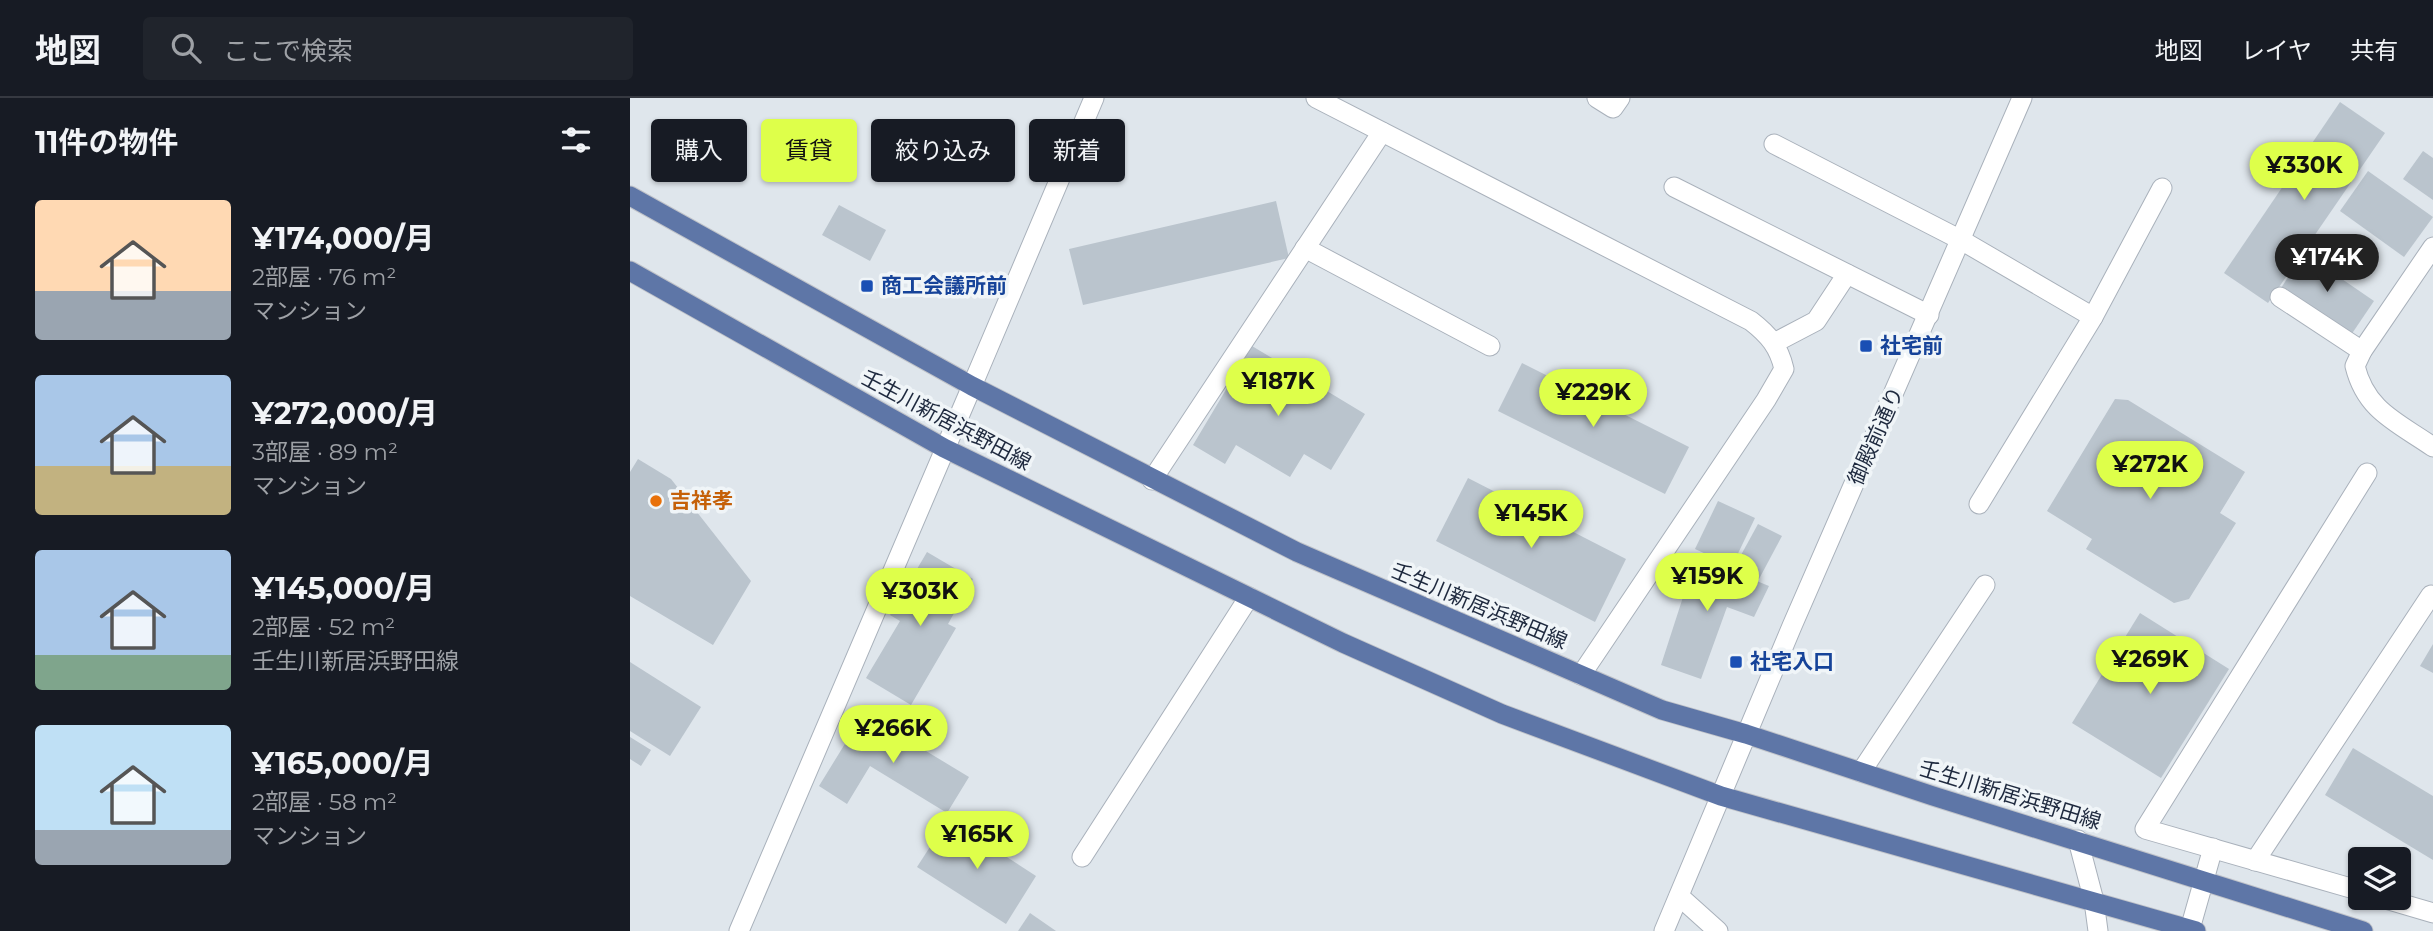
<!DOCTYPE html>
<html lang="ja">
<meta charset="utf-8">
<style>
:root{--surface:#171b24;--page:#20242c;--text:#f1f3f6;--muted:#9ea1a6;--line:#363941;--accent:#deff4a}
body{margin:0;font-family:Montserrat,"Noto Sans JP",sans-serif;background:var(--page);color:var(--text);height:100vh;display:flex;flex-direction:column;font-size:26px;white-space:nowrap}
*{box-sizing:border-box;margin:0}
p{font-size:23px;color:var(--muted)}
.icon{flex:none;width:38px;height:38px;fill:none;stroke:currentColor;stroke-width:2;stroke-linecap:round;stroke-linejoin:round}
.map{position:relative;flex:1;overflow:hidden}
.drawer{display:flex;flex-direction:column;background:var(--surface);width:630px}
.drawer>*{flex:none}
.banner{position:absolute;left:21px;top:21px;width:665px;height:63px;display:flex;gap:14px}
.fabs{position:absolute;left:1718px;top:749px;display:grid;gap:14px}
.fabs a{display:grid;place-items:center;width:63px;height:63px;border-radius:7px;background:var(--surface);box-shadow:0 2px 5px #0004;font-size:35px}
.price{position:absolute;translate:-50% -60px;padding:0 16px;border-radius:24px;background:var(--accent);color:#111;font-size:23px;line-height:46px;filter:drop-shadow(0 2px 4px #0008)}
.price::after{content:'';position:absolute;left:50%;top:42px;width:21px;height:16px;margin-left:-10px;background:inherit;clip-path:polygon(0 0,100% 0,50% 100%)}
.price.current{background:#222;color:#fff}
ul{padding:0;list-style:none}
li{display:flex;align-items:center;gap:21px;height:175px;padding:0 35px}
li span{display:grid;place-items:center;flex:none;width:196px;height:140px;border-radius:7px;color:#555}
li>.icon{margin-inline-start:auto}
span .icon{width:84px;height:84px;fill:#fffc;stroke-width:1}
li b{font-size:30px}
h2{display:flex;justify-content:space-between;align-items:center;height:84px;padding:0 35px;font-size:30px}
.tag{padding:0 24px;border-radius:7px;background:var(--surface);box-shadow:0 2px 5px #0004;font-size:24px;line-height:63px}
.tag.current{background:var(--accent);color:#111}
header{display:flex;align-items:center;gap:42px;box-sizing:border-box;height:98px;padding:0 35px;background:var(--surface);border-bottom:2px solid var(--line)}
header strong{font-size:33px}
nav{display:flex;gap:38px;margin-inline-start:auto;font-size:24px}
.search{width:490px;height:63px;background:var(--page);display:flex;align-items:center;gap:18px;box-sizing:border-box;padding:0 24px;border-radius:7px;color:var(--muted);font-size:26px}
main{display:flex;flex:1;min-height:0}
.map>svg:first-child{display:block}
</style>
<header>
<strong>地図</strong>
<div class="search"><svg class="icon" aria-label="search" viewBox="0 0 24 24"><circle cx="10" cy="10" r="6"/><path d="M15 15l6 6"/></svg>ここで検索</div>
<nav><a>地図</a><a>レイヤ</a><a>共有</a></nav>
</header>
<main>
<section class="drawer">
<h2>11件の物件<svg class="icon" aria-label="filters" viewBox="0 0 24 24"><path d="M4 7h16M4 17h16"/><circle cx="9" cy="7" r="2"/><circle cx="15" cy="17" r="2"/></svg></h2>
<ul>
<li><span style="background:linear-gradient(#ffd9b3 65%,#9aa5b1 0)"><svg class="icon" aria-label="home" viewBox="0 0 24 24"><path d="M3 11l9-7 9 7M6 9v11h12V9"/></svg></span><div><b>¥174,000/月</b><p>2部屋 · 76 m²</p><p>マンション</p></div></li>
<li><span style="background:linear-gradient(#a9c7e8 65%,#c2b280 0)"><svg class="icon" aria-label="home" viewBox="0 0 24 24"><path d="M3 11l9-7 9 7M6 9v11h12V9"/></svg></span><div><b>¥272,000/月</b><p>3部屋 · 89 m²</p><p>マンション</p></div></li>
<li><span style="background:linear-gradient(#a9c7e8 75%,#7fa58c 0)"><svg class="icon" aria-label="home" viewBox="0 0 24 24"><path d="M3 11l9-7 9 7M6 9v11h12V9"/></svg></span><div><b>¥145,000/月</b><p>2部屋 · 52 m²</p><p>壬生川新居浜野田線</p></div></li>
<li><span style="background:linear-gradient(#bfe0f5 75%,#9aa5b1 0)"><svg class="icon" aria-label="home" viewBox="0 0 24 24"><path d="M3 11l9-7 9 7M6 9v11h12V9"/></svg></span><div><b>¥165,000/月</b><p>2部屋 · 58 m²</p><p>マンション</p></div></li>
</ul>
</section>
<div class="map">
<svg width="1803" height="833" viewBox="0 0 1803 833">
<rect width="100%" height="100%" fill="#dfe6ec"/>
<g fill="#bac4cd">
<path d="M1710,4l45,31 -117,170 -44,-30z"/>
<path d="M1793,53l10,7v42l-30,-21z"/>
<path d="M1738,73l65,46 -29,40 -64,-46z"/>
<path d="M646,103l13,57 -206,47 -14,-56z"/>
<path d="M209,107l47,25 -16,31 -48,-26z"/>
<path d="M1674,155l70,48 -23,34 -70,-47z"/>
<path d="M622,248l113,68 -34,56 -27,-16 -14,23 -54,-32 -11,19 -32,-19z"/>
<path d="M892,265l167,84 -24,47 -167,-83z"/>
<path d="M1485,301l13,1 117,72 -25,41 16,10 -47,76 -15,4 -88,-54 6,-10 -45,-28z"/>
<path d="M8,361l33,20 80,102 -38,64 -83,-49v-124z"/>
<path d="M838,380l158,81 -31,63 -159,-81z"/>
<path d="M1088,403l37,17 -23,48 -37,-17z"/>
<path d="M1128,426l24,12 -23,43 -24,-13z"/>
<path d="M297,454l46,27 -25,45 8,4 -45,77 -45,-27 34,-57 -10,-6z"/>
<path d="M1065,458l74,30 -15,31 -27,-10 -26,72 -40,-14 23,-71 -5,-2z"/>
<path d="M1510,515l89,56 -68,109 -89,-55z"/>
<path d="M1803,546v29l-13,-7z"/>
<path d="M0,564l71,45 -31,49 -40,-25z"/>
<path d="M253,617l47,29 -4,7 43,26 -22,36 -77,-47 -23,38 -28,-18 40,-65 16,9z"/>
<path d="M0,639l21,13 -10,16 -11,-7z"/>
<path d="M1723,650l80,48v64l-108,-65z"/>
<path d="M318,721l88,57 -30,48 -89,-57z"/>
<path d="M400,815l26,18h-38z"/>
</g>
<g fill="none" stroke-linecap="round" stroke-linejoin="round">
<g stroke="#a9b1bb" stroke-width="21">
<g id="minor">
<path d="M686,0l435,223c18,14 28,26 33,48l-18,31 -185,275"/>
<path d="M967,0l16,10 7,-10"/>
<path d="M1144,46l187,96 132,77"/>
<path d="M1044,89l255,128"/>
<path d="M1803,149l-71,104 -7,15c11,45 42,56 78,81"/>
<path d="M675,150l185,98"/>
<path d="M1650,199l82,54"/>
<path d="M1144,245l42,-22 31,-47"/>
<path d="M342,288l122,-288"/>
<path d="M522,382l230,-348"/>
<path d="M1349,406l114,-187 69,-129"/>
<path d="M1231,674l124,-187"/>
<path d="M1448,742l16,61 4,30"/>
<path d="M452,759l167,-260"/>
<path d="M1625,763l176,-266"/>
<path d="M1731,793l-216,-62 222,-356"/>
<path d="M1049,798l39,35"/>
<path d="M1752,800l51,15"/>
<path d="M1560,831l23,-81"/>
</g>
</g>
<g stroke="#a9b1bb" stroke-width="21">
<g id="tertiary">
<path d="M109,833l233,-545"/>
<path d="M1034,833l128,-305 230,-528"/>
</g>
</g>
<g stroke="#c0c3c9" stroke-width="21">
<g id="primary">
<path d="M0,98l342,190 325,166 365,158 84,24 187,62 430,135"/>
<path d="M0,173l314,177 399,195 159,71 219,82 475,135"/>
</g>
</g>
<use href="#minor" stroke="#fff" stroke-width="19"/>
<use href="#tertiary" stroke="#fff" stroke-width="19"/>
<use href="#primary" stroke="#5e76a7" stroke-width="19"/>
</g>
<g fill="#1a4fb4" stroke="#f0f5f8" stroke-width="2.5">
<rect x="230" y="181" width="14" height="14" rx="3.5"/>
<rect x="1229" y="241" width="14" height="14" rx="3.5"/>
<rect x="1099" y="557" width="14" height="14" rx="3.5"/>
</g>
<circle fill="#e8710a" stroke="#f0f5f8" stroke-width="2.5" cx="26" cy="403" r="7"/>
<g text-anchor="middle" stroke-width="7" stroke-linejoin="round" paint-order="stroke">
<g font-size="21" font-weight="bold" fill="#164399" stroke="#f0f5f8" text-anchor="start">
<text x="251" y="195">商工会議所前</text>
<text x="1250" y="255">社宅前</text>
<text x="1120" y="571">社宅入口</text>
</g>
<g font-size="21" fill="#1e293e" stroke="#f0f5f8">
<text transform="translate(316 322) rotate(28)" y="7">壬生川新居浜野田線</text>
<text transform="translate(1246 338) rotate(-66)" y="7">御殿前通り</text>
<text transform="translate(849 508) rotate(23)" y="7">壬生川新居浜野田線</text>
<text transform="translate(1380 697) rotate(17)" y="7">壬生川新居浜野田線</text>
</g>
<g font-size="21" font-weight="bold" fill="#c56008" stroke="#f0f5f8" text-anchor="start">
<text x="40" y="410">吉祥孝</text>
</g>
</g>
</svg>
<div class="fabs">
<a><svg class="icon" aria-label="layers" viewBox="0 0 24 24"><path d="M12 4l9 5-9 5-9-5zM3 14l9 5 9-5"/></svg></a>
</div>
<b class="price" style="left:1674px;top:104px">¥330K</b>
<b class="price current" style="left:1697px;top:196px">¥174K</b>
<b class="price" style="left:648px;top:320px">¥187K</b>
<b class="price" style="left:963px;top:331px">¥229K</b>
<b class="price" style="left:1520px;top:403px">¥272K</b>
<b class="price" style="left:901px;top:452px">¥145K</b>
<b class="price" style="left:1077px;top:515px">¥159K</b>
<b class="price" style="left:290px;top:530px">¥303K</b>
<b class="price" style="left:1520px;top:598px">¥269K</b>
<b class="price" style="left:263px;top:667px">¥266K</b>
<b class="price" style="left:347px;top:773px">¥165K</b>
<div class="banner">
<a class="tag">購入</a>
<a class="tag current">賃貸</a>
<a class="tag">絞り込み</a>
<a class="tag">新着</a>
</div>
</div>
</main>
